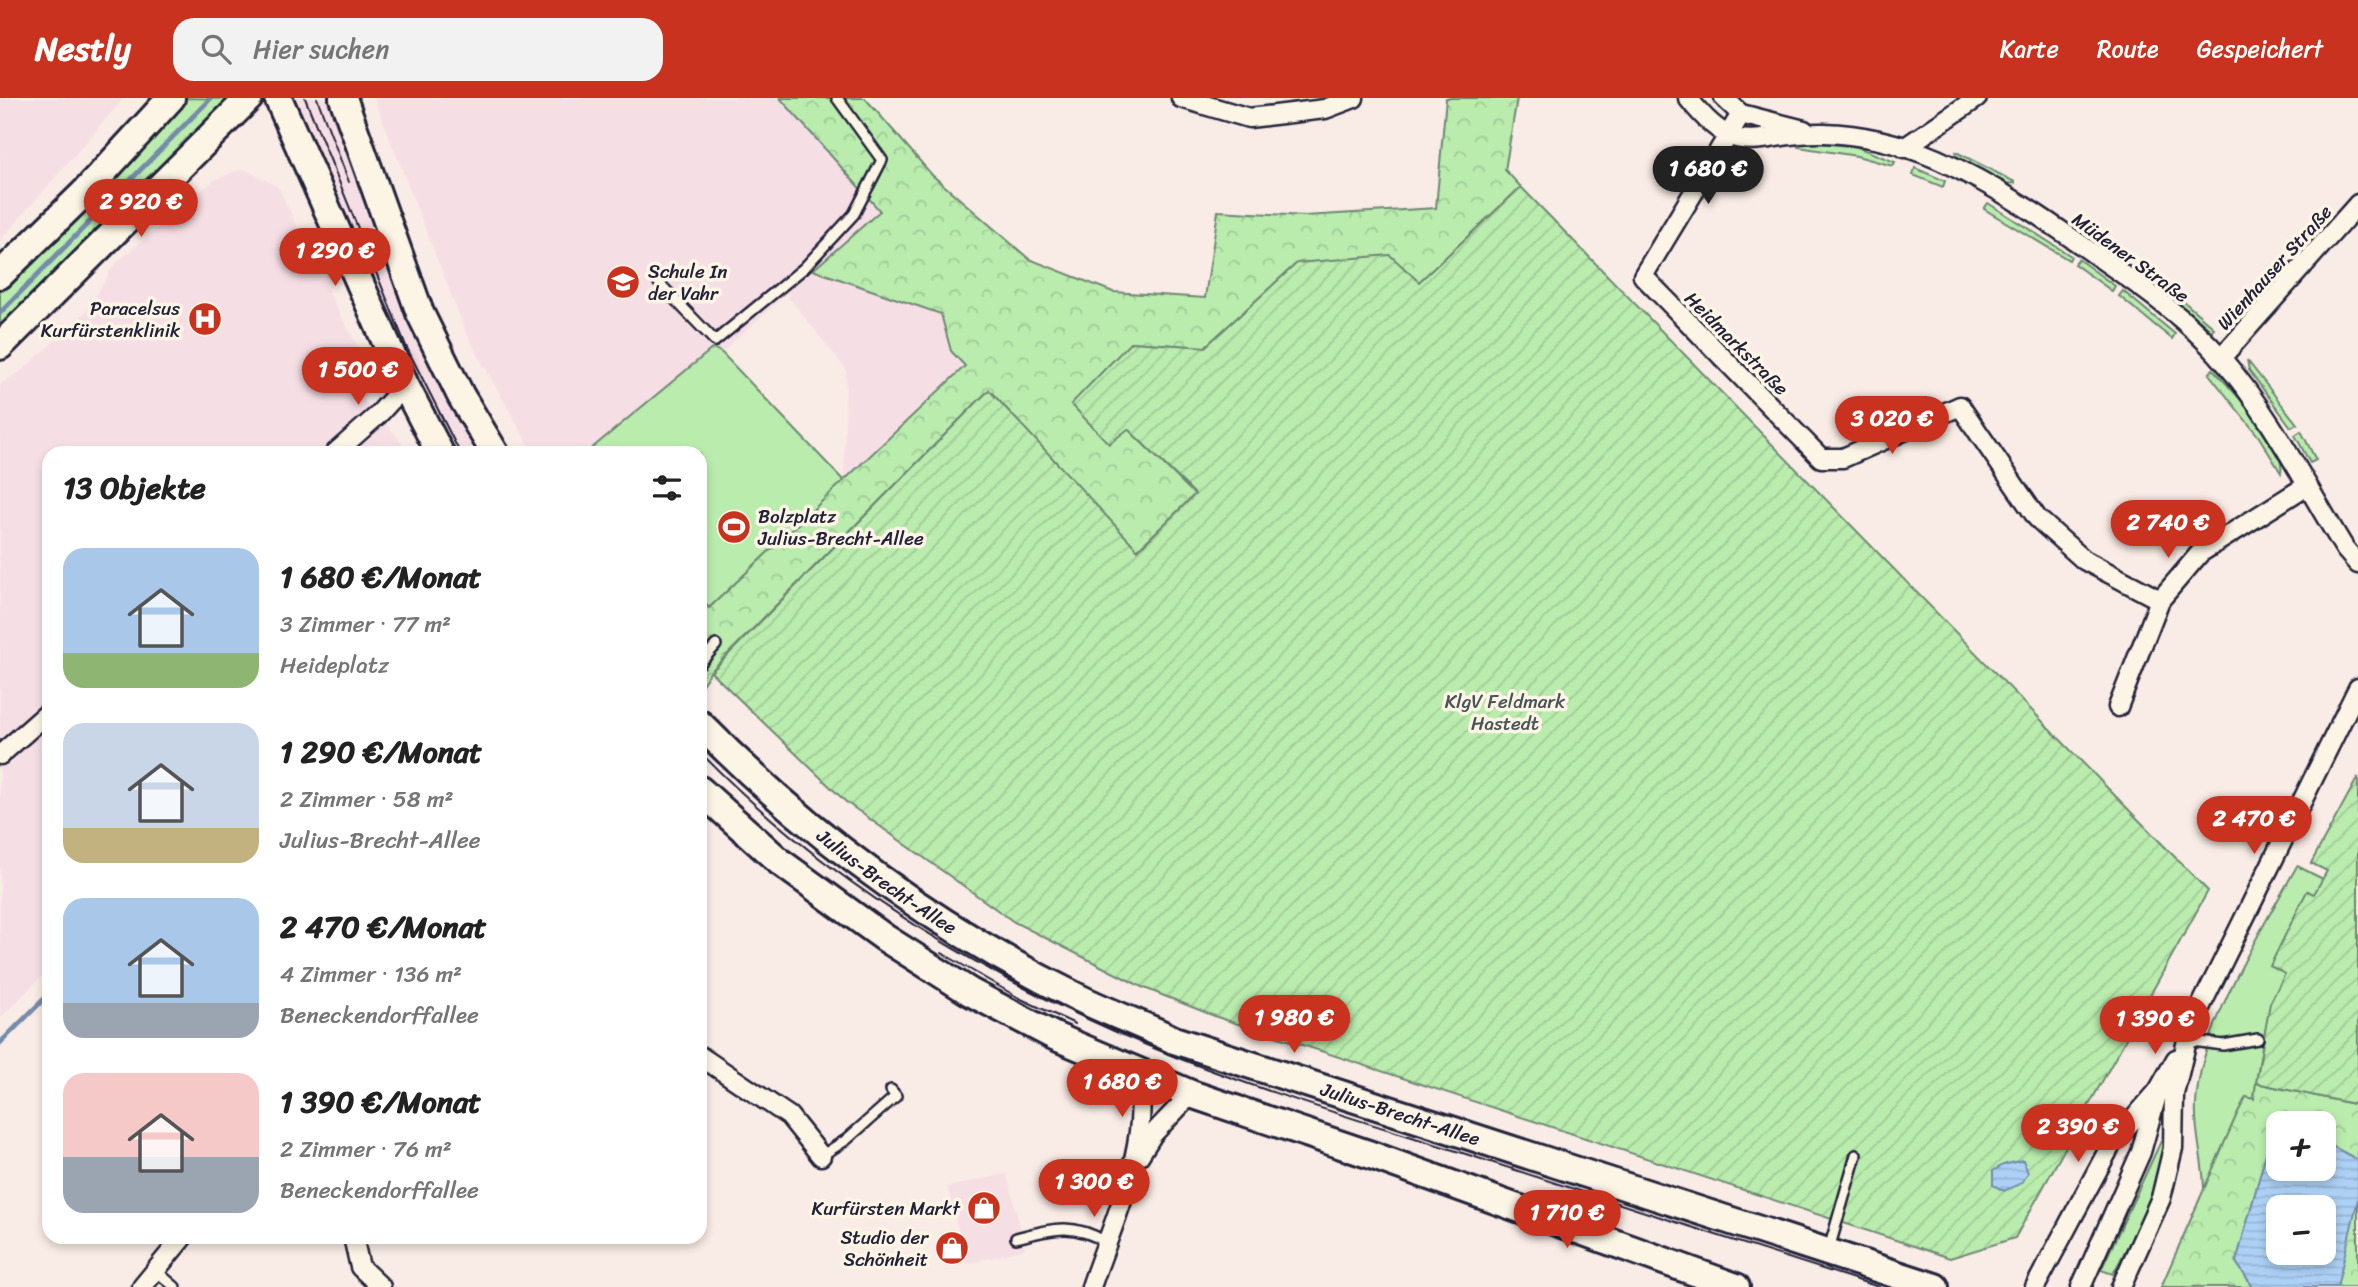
<!DOCTYPE html>
<html lang="de">
<meta charset="utf-8">
<style>
:root{--surface:#fff;--page:#f2f2f2;--text:#222;--muted:#767676;--accent:#c8321e}
body{margin:0;font-family:Sriracha,sans-serif;background:var(--page);color:var(--text);height:100vh;display:flex;flex-direction:column;font-size:26px;white-space:nowrap}
*{box-sizing:border-box;margin:0}
p{font-size:23px;color:var(--muted)}
.icon{flex:none;width:38px;height:38px;fill:none;stroke:currentColor;stroke-width:2;stroke-linecap:round;stroke-linejoin:round}
.map{position:relative;flex:1;overflow:hidden}
.details{position:absolute;left:42px;top:348px;width:665px;height:798px;display:flex;flex-direction:column;background:var(--surface);border-radius:21px;box-shadow:0 4px 10px #0003}
.details>*{flex:none}
.buttons{position:absolute;left:2266px;top:1013px;display:grid;gap:14px}
.buttons a{display:grid;place-items:center;width:70px;height:70px;border-radius:14px;background:var(--surface);box-shadow:0 4px 10px #0003;font-size:35px}
.price{position:absolute;translate:-50% -60px;padding:0 16px;border-radius:24px;background:var(--accent);color:#fff;font-size:23px;line-height:46px;filter:drop-shadow(0 2px 4px #0008)}
.price::after{content:'';position:absolute;left:50%;top:42px;width:21px;height:16px;margin-left:-10px;background:inherit;clip-path:polygon(0 0,100% 0,50% 100%)}
.price.selected{background:#222;color:#fff}
ul{padding:0;list-style:none}
li{display:flex;align-items:center;gap:21px;height:175px;padding:0 21px}
li span{display:grid;place-items:center;flex:none;width:196px;height:140px;border-radius:21px;color:#555}
li>.icon{margin-inline-start:auto}
span .icon{width:84px;height:84px;fill:#fffc;stroke-width:1}
li b{font-size:30px}
h2{display:flex;justify-content:space-between;align-items:center;height:84px;padding:0 21px;font-size:30px}
header{display:flex;align-items:center;gap:42px;box-sizing:border-box;height:98px;padding:0 35px;background:var(--accent);color:#fff}
header strong{font-size:33px}
nav{display:flex;gap:38px;margin-inline-start:auto;font-size:24px}
.search{width:490px;height:63px;background:var(--page);display:flex;align-items:center;gap:18px;box-sizing:border-box;padding:0 24px;border-radius:21px;color:var(--muted);font-size:26px}
.map>svg:first-child{display:block}
</style>
<header>
<strong>Nestly</strong>
<div class="search"><svg class="icon" aria-label="search" viewBox="0 0 24 24"><circle cx="10" cy="10" r="6"/><path d="M15 15l6 6"/></svg>Hier suchen</div>
<nav><a>Karte</a><a>Route</a><a>Gespeichert</a></nav>
</header>
<div class="map">
<svg width="2358" height="1189" viewBox="0 0 2358 1189">
<defs>
<pattern id="forest-crowns" width="20" height="18" patternUnits="userSpaceOnUse" patternTransform="scale(1.75)"><rect width="20" height="18" fill="#b9ecad"/><path d="M2 6a3 3 0 1 1 6 0M12 15a3 3 0 1 1 6 0" fill="none" stroke="#9fca96"/></pattern>
<pattern id="garden-furrows" width="10" height="10" patternUnits="userSpaceOnUse" patternTransform="scale(1.75)"><rect width="10" height="10" fill="#b9ecad"/><path d="M-1 1l2-2M0 10L10 0M9 11l2-2" fill="none" stroke="#9fca96"/></pattern>
<pattern id="water-rules" width="6" height="5" patternUnits="userSpaceOnUse" patternTransform="scale(1.75)"><rect width="6" height="5" fill="#add1f5"/><path d="M0 2.5h6" fill="none" stroke="#95b3d3"/></pattern>
</defs>
<rect width="100%" height="100%" fill="#f9ebe5"/>
<filter id="ink" filterUnits="userSpaceOnUse"><feTurbulence type="fractalNoise" baseFrequency=".0143" numOctaves="2"/><feDisplacementMap in="SourceGraphic" scale="14" xChannelSelector="R" yChannelSelector="G"/><feConvolveMatrix kernelMatrix="1 2 1 2 8 2 1 2 1" color-interpolation-filters="sRGB"/></filter>
<g filter="url(#ink)">
<g fill="#f6dee5">
<path d="M0,0h124l-124,143z"/>
<path d="M296,0h34l41,120 38,94 75,141h-33l-44,-84 -109,-253z"/>
<path d="M374,0h406l100,113 -66,59 128,44 9,37 14,15 -121,115 2,-112 -60,-75 -64,58 -10,-4 -126,105h-53l-66,-118z"/>
<path d="M244,71l34,18 58,120 28,51 -20,19 54,61 10,15h-359v516l-49,49v-634l23,-14 65,-60 26,-45 100,-85z"/>
<path d="M1007,1076l18,75 -59,15 -18,-77z"/>
</g>
<g fill="#b9ecad" stroke="#6e8774" stroke-width="2">
<path d="M184,0l46,1 -76,73 -38,48 -116,114v-46l92,-90z"/>
<path d="M1804,43l53,6 38,15 -2,4 -36,-10 -59,-9 1,-5z"/>
<path d="M1956,54l59,30v1l-10,1 -50,-29z"/>
<path d="M1915,70l30,13 -2,6 -30,-12z"/>
<path d="M1988,105l83,53 -2,4 -85,-51z"/>
<path d="M2078,161l37,27 -3,5 -38,-27z"/>
<path d="M2123,193l52,43 -3,5 -53,-43z"/>
<path d="M2174,195l40,35 -2,3 -36,-29z"/>
<path d="M713,250l9,5 122,128 -135,127 -9,-10v-145h-114z"/>
<path d="M2247,262l50,64 -6,3 -42,-57z"/>
<path d="M2213,271c18,20 74,78 68,104l-22,-36 -50,-63z"/>
<path d="M2301,333l15,29 -6,3 -15,-28z"/>
<path d="M2297,768l26,13 -9,16 -6,-4 -37,75 14,8c-20,40 -25,81 -31,125l-8,-2 -42,93c0,-29 -10,-57 -8,-86 4,-76 64,-172 101,-238z"/>
<path d="M2162,1041c6,33 -33,105 -49,135l-12,-4z"/>
</g>
<g fill="url(#forest-crowns)" stroke="#6e8774" stroke-width="2">
<path d="M780,0h85l67,77 97,84 84,33 92,6 13,-87 87,5 131,-8 10,-110h71l-12,72 16,17 -102,95 -122,-19 -92,84 -74,-5 -4,86 68,67 -58,55 -148,-160 -278,281 -10,15 -1,-88 9,10 256,-242 -14,-15 -10,-37 -128,-44 67,-59z"/>
<path d="M2256,985l102,22v55l-34,-18v-18h-46v8l-7,4 -35,126 17,25h-92l76,-173 9,-17 8,2z"/>
<path d="M2358,1101v88h-21l18,-83z"/>
</g>
<g fill="url(#garden-furrows)" stroke="#6e8774" stroke-width="2">
<path d="M1521,89l687,704 -193,347 -65,20 -733,-241 -75,-30 -128,-65 -168,-120 -135,-130 278,-282 149,160 57,-56 -67,-65 -19,15 -38,-40 60,-62 74,5 92,-84 93,-8 29,27z"/>
<path d="M2358,679v328l-102,-22 14,-80 15,-29 -15,-8 37,-75 7,3 13,-23 -16,-8z"/>
</g>
<g fill="url(#water-rules)" stroke="#758bab" stroke-width="2" fill-rule="evenodd">
<path d="M2278,1034v37h46v-27l34,18v39l-21,88h-84l-17,-25 35,-126zM2278,1110h46v45h-46z"/>
<path d="M2023,1062l5,13 -6,10 -18,8 -11,-6v-14l10,-6z"/>
</g>
<g fill="none" stroke-linecap="round" stroke-linejoin="round">
<g stroke="#758bab" stroke-width="5">
<path d="M0,215l211,-215"/>
<path d="M0,945l49,-49"/>
</g>
<g stroke="#22223b" stroke-width="14">
<g id="service">
<path d="M659,185l56,58 89,-73 50,-54 28,-54 -45,-62"/>
<path d="M700,565l16,-18"/>
<path d="M2186,942l37,5 35,-6"/>
<path d="M821,1058l25,-16 50,-44 -5,-6"/>
<path d="M1016,1140c37,-9 55,-16 90,4"/>
<path d="M1829,1151l27,-94"/>
<path d="M155,1172l20,17"/>
</g>
</g>
<g stroke="#22223b" stroke-width="23">
<g id="minor">
<path d="M1181,0l68,20 76,-9 29,-11"/>
<path d="M1688,0c52,67 68,33 136,35 37,1 78,11 113,26 59,26 114,64 167,102 42,29 84,59 118,98 49,56 84,127 123,190l13,15"/>
<path d="M1724,0l17,16 63,16"/>
<path d="M1741,16l-98,162 178,182h22l117,-52 77,112 47,42 76,40"/>
<path d="M1904,50l73,-50"/>
<path d="M2221,260l137,-154"/>
<path d="M335,355l43,-38 27,-30"/>
<path d="M2118,609l42,-107 40,-47 106,-67"/>
<path d="M0,657l49,-43"/>
<path d="M700,958l89,60 32,40"/>
<path d="M1139,1058l14,-22 38,-40"/>
<path d="M353,1139l7,30 21,20"/>
<path d="M142,1189l41,-50"/>
<path d="M1091,1189c23,-69 60,-139 47,-213"/>
<path d="M2035,1189l76,-142 47,-54"/>
<path d="M2081,1189l60,-135 17,-61 18,-32"/>
<path d="M2121,1189l40,-89 12,-50 1,-54 16,-66 168,-340"/>
</g>
</g>
<g stroke="#22223b" stroke-width="32">
<g id="secondary">
<path d="M278,0l127,287 35,68"/>
<path d="M343,0l77,215 41,83 34,57"/>
<path d="M0,177l84,-82 87,-95"/>
<path d="M0,248l249,-248"/>
<path id="s1" d="M700,626c109,111 237,204 377,273 32,16 65,27 97,43l761,247"/>
<path d="M700,692l80,72 105,76 85,54 84,44 137,58 180,61 365,132"/>
</g>
</g>
<use href="#service" stroke="#fcf5e5" stroke-width="9"/>
<use href="#minor" stroke="#fcf5e5" stroke-width="18"/>
<use href="#secondary" stroke="#fcf5e5" stroke-width="26"/>
<g stroke="#22223b" stroke-width="2">
<path d="M305,0l101,248 54,107"/>
<path d="M317,0l32,84"/>
<path d="M700,654c130,134 300,235 473,304 97,38 199,68 299,100 136,44 271,88 407,131"/>
<path d="M942,855l77,45 56,26"/>
</g>
</g>
</g>
<defs>
<g id="school-disc" transform="scale(1.75)"><circle r="9.5" fill="#c8321e" stroke="#fcf5e5"/><path d="M0-5L7-2L0 1L-7-2ZM-4 1L0 2.5L4 1V4Q0 6-4 4Z" fill="#fff"/></g>
<g id="hospital-disc" transform="scale(1.75)"><circle r="9.5" fill="#c8321e" stroke="#fcf5e5"/><path d="M-5-5h3v3.5h4V-5h3V5h-3V1.5h-4V5h-3Z" fill="#fff"/></g>
<g id="stadium-disc" transform="scale(1.75)"><circle r="9.5" fill="#c8321e" stroke="#fcf5e5"/><path d="M0-5a6.5 5 0 1 0 0 10a6.5 5 0 1 0 0-10ZM-3.5-1.8h7v3.6h-7Z" fill="#fff"/></g>
<g id="shop-disc" transform="scale(1.75)"><circle r="9.5" fill="#c8321e" stroke="#fcf5e5"/><path d="M-5-2.5h2.3a2.7 3.5 0 0 1 5.4 0H5L5.5 6h-11ZM-1.5-2.5h3a1.5 2.3 0 0 0-3 0Z" fill="#fff"/></g>
</defs>
<g fill-rule="evenodd">
<use href="#school-disc" x="623" y="184"/>
<use href="#hospital-disc" x="205" y="221"/>
<use href="#stadium-disc" x="734" y="429"/>
<use href="#shop-disc" x="984" y="1110"/>
<use href="#shop-disc" x="952" y="1150"/>
</g>
<g text-anchor="middle" stroke-width="7" stroke-linejoin="round" paint-order="stroke">
<g font-size="19" fill="#22223b" stroke="#fcf5e5">
<text transform="translate(2131 159) rotate(36)" y="7">Müdener Straße</text>
<text transform="translate(2274 169) rotate(-48)" y="7">Wienhauser Straße</text>
<text transform="translate(1737 245) rotate(45)" y="7">Heidmarkstraße</text>
<text dy="7" stroke="none"><textPath href="#s1" startOffset="245">Julius-Brecht-Allee</textPath></text>
<text dy="7" stroke="none"><textPath href="#s1" startOffset="812">Julius-Brecht-Allee</textPath></text>
</g>
<g font-size="19" fill="#22223b" stroke="#fcf5e5" text-anchor="end">
<text x="648" y="180" text-anchor="start">Schule In<tspan x="648" dy="22">der Vahr</tspan></text>
<text x="180" y="217">Paracelsus<tspan x="180" dy="22">Kurfürstenklinik</tspan></text>
<text x="758" y="425" text-anchor="start">Bolzplatz<tspan x="758" dy="22">Julius-Brecht-Allee</tspan></text>
<text x="960" y="1117">Kurfürsten Markt</text>
<text x="928" y="1146">Studio der<tspan x="928" dy="22">Schönheit</tspan></text>
</g>
<g font-size="19" fill="#485458" stroke="#fcf5e5">
<text x="1505" y="610">KlgV Feldmark<tspan x="1505" dy="22">Hastedt</tspan></text>
</g>
</g>
</svg>
<div class="buttons">
<a>+</a>
<a>−</a>
</div>
<b class="price selected" style="left:1708px;top:108px">1 680 €</b>
<b class="price" style="left:141px;top:141px">2 920 €</b>
<b class="price" style="left:335px;top:190px">1 290 €</b>
<b class="price" style="left:358px;top:309px">1 500 €</b>
<b class="price" style="left:1892px;top:358px">3 020 €</b>
<b class="price" style="left:2168px;top:462px">2 740 €</b>
<b class="price" style="left:2254px;top:758px">2 470 €</b>
<b class="price" style="left:1294px;top:957px">1 980 €</b>
<b class="price" style="left:2155px;top:958px">1 390 €</b>
<b class="price" style="left:1122px;top:1021px">1 680 €</b>
<b class="price" style="left:2078px;top:1066px">2 390 €</b>
<b class="price" style="left:1094px;top:1121px">1 300 €</b>
<b class="price" style="left:1567px;top:1152px">1 710 €</b>
<section class="details">
<h2>13 Objekte<svg class="icon" aria-label="filters" viewBox="0 0 24 24"><path d="M4 7h16M4 17h16"/><circle cx="9" cy="7" r="2"/><circle cx="15" cy="17" r="2"/></svg></h2>
<ul>
<li><span style="background:linear-gradient(#a9c7e8 75%,#8fb573 0)"><svg class="icon" aria-label="home" viewBox="0 0 24 24"><path d="M3 11l9-7 9 7M6 9v11h12V9"/></svg></span><div><b>1 680 €/Monat</b><p>3 Zimmer · 77 m²</p><p>Heideplatz</p></div></li>
<li><span style="background:linear-gradient(#c9d6e8 75%,#c2b280 0)"><svg class="icon" aria-label="home" viewBox="0 0 24 24"><path d="M3 11l9-7 9 7M6 9v11h12V9"/></svg></span><div><b>1 290 €/Monat</b><p>2 Zimmer · 58 m²</p><p>Julius-Brecht-Allee</p></div></li>
<li><span style="background:linear-gradient(#a9c7e8 75%,#9aa5b1 0)"><svg class="icon" aria-label="home" viewBox="0 0 24 24"><path d="M3 11l9-7 9 7M6 9v11h12V9"/></svg></span><div><b>2 470 €/Monat</b><p>4 Zimmer · 136 m²</p><p>Beneckendorffallee</p></div></li>
<li><span style="background:linear-gradient(#f6c9c9 60%,#9aa5b1 0)"><svg class="icon" aria-label="home" viewBox="0 0 24 24"><path d="M3 11l9-7 9 7M6 9v11h12V9"/></svg></span><div><b>1 390 €/Monat</b><p>2 Zimmer · 76 m²</p><p>Beneckendorffallee</p></div></li>
</ul>
</section>
</div>
